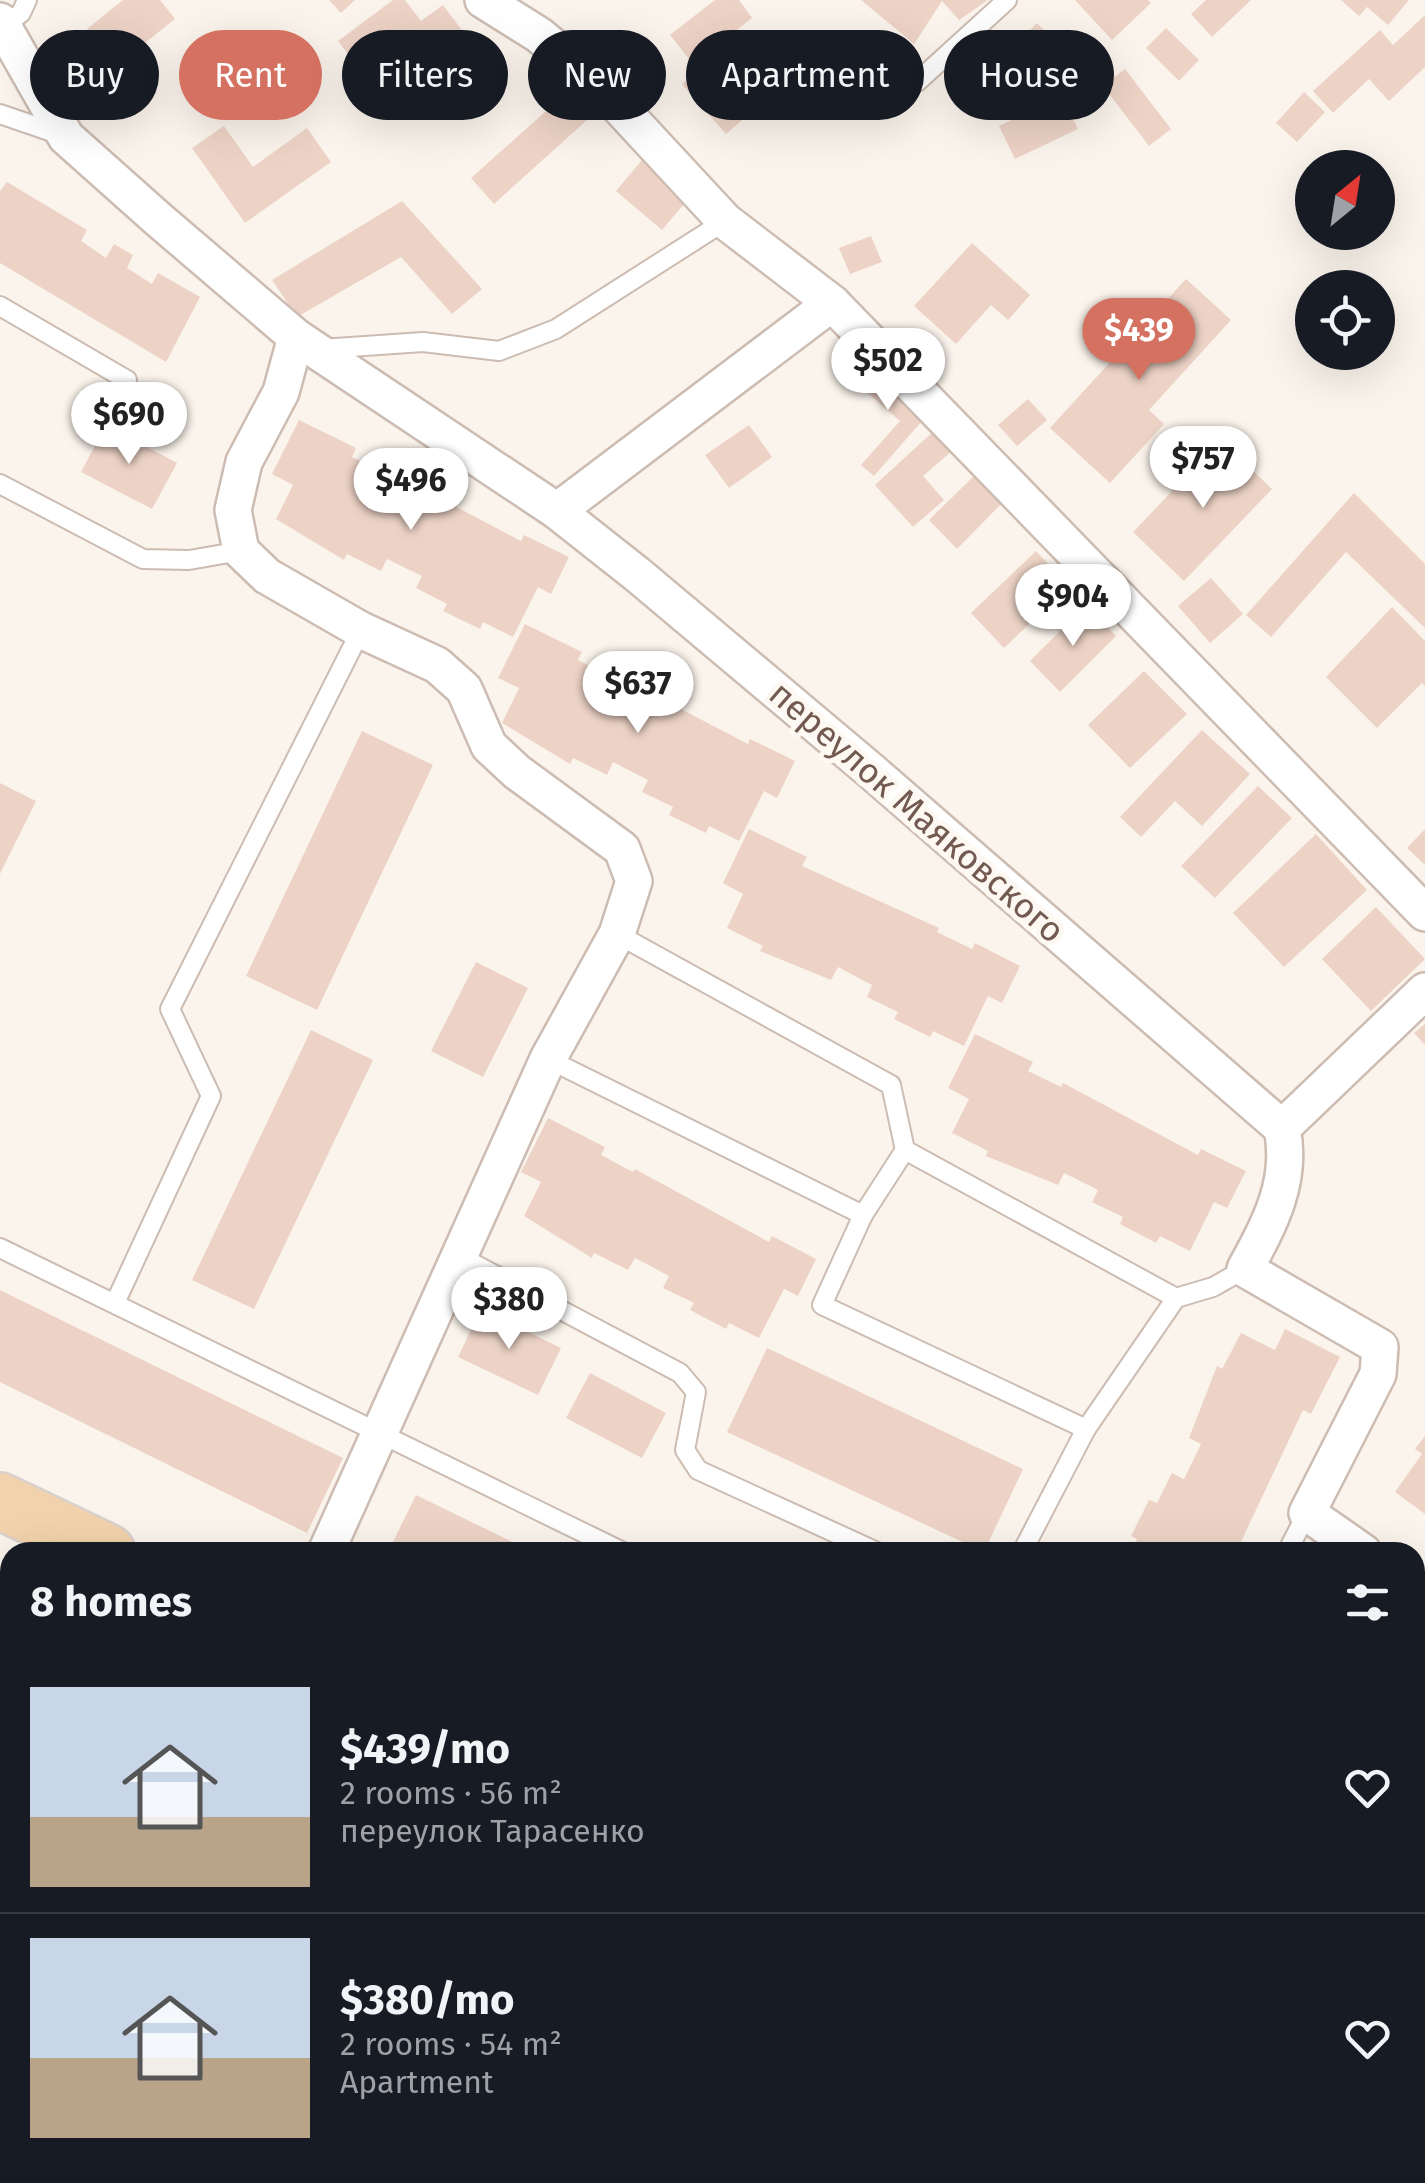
<!DOCTYPE html>
<meta charset="utf-8">
<style>
:root{--surface:#171b24;--page:#20242c;--text:#f1f3f6;--muted:#9ea1a6;--line:#363941;--accent:#d57160}
body{margin:0;font-family:"Fira Sans",sans-serif;background:var(--page);color:var(--text);height:100vh;display:flex;flex-direction:column;font-size:38px;white-space:nowrap}
*{box-sizing:border-box;margin:0}
p{font-size:32px;color:var(--muted)}
.icon{flex:none;width:55px;height:55px;fill:none;stroke:currentColor;stroke-width:2;stroke-linecap:round;stroke-linejoin:round}
.map{position:relative;flex:1;overflow:hidden}
.panel{position:absolute;left:0px;top:1542px;width:1425px;height:642px;display:flex;flex-direction:column;background:var(--surface);border-radius:30px 30px 0 0;box-shadow:0 10px 40px #0002}
.panel>*{flex:none}
.top-card{position:absolute;left:30px;top:30px;width:1365px;height:90px;display:flex;gap:20px}
.needle{width:65px;rotate:30deg}
.tools{position:absolute;left:1295px;top:150px;display:grid;gap:20px}
.tools a{display:grid;place-items:center;width:100px;height:100px;border-radius:50%;background:var(--surface);box-shadow:0 10px 40px #0002;font-size:50px}
.price{position:absolute;translate:-50% -85px;padding:0 22px;border-radius:35px;background:#fff;color:#222;font-size:32px;line-height:65px;filter:drop-shadow(0 2px 5px #0008)}
.price::after{content:'';position:absolute;left:50%;top:60px;width:30px;height:22px;margin-left:-15px;background:inherit;clip-path:polygon(0 0,100% 0,50% 100%)}
.price.active{background:var(--accent);color:#fff}
ul{padding:0;list-style:none}
li{display:flex;align-items:center;gap:30px;height:250px;padding:0 30px}
li+li{border-top:2px solid var(--line)}
li span{display:grid;place-items:center;flex:none;width:280px;height:200px;border-radius:0px;color:#555}
li>.icon{margin-inline-start:auto}
span .icon{width:120px;height:120px;fill:#fffc;stroke-width:1}
li b{font-size:42px}
h2{display:flex;justify-content:space-between;align-items:center;height:120px;padding:0 30px;font-size:42px}
.tag{padding:0 35px;border-radius:45px;background:var(--surface);box-shadow:0 10px 40px #0002;font-size:35px;line-height:90px}
.tag.active{background:var(--accent);color:#fff}
.map>svg:first-child{display:block}
</style>
<div class="map">
<svg width="1425" height="2183" viewBox="0 0 1425 2183">
<rect width="100%" height="100%" fill="#fbf4ec"/>
<g fill="#edd3c6">
<path d="M123,0h37l15,19 -58,46 -30,-36z"/>
<path d="M329,0h26l-14,13z"/>
<path d="M393,0h12l16,21 22,-16 43,57 -54,40 -44,-58 -30,23 -20,-26z"/>
<path d="M715,0h24l13,18 -59,46 -23,-29z"/>
<path d="M861,0h127l-29,20 -17,-19 -28,43z"/>
<path d="M1075,0h73l3,3 -39,37z"/>
<path d="M1206,0h45l-39,37 -21,-23z"/>
<path d="M1341,0h68l-21,25 -21,-18 -8,9z"/>
<path d="M1425,15v52l-36,34 -20,-22 -36,34 -20,-22 67,-61 13,15z"/>
<path d="M1037,23l38,38 -54,53 -37,-37z"/>
<path d="M1166,28l33,32 -20,21 -33,-33z"/>
<path d="M720,51l43,51 -37,32 -44,-50z"/>
<path d="M1125,69l46,60 -22,17 -46,-60z"/>
<path d="M1304,92l21,20 -28,30 -21,-19z"/>
<path d="M564,95l23,25 -93,84 -23,-26z"/>
<path d="M1062,96l16,33 -63,30 -16,-33z"/>
<path d="M224,126l29,41 54,-39 24,34 -86,61 -53,-75z"/>
<path d="M642,160l46,39 -26,31 -46,-39z"/>
<path d="M7,182l80,48 -6,11 25,17 8,-14 19,11 -6,13 25,16 6,-11 42,24 -34,65 -166,-99v-72z"/>
<path d="M402,201l80,88 -30,25 -51,-57 -104,60 -25,-37z"/>
<path d="M871,236l11,26 -32,12 -11,-26z"/>
<path d="M972,243l58,52 -22,25 -17,-15 -35,39 -42,-38z"/>
<path d="M1186,279l45,41 -82,90 15,14 -54,59 -60,-55z"/>
<path d="M863,358l65,56 -54,62 -13,-11 39,-44 -52,-45z"/>
<path d="M1028,399l19,21 -30,26 -19,-21z"/>
<path d="M299,420l57,28 -4,9 33,16 1,-3 135,71 3,-6 45,22 -18,37 -13,-7 -25,50 -30,-15 -3,7 -37,-18 4,-7 -31,-16 6,-12 -35,-17 -6,12 -34,-17 -3,6 -68,-41 17,-34 -21,-11z"/>
<path d="M106,425l71,38 -25,46 -71,-37z"/>
<path d="M749,425l23,32 -43,31 -24,-33z"/>
<path d="M935,430l18,20 -30,26 21,24 -31,27 -38,-42z"/>
<path d="M1221,440l51,49 -88,92 -51,-49z"/>
<path d="M975,475l28,27 -46,47 -28,-29z"/>
<path d="M1354,493l71,71v64l-79,-76 -75,85 -25,-22z"/>
<path d="M1036,551l33,35 -65,62 -33,-35z"/>
<path d="M1211,578l32,36 -33,29 -32,-37z"/>
<path d="M1086,605l30,31 -56,56 -30,-31z"/>
<path d="M1392,607l33,34v45l-3,-3 -45,45 -51,-51z"/>
<path d="M525,624l57,28 -4,8 33,17 1,-4 136,71 2,-5 45,22 -18,37 -13,-7 -25,50 -30,-15 -3,7 -37,-18 4,-8 -31,-15 6,-12 -35,-18 -6,13 -34,-17 -3,6 -68,-41 17,-35 -21,-10z"/>
<path d="M1144,671l43,43 -57,54 -42,-43z"/>
<path d="M1202,730l48,44 -48,52 -27,-25 -34,36 -21,-20z"/>
<path d="M362,731l71,34 -116,245 -71,-34z"/>
<path d="M0,783l36,18 -36,73z"/>
<path d="M1258,786l34,32 -77,80 -34,-32z"/>
<path d="M749,829l58,28 -5,9 137,62 -2,4 35,17 3,-6 45,23 -18,37 -14,-7 -24,50 -31,-15 -3,6 -36,-18 4,-7 -31,-15 5,-12 -34,-18 -7,13 -71,-29 3,-5 -36,-18 16,-34 -20,-11z"/>
<path d="M1425,829v36l-18,-17z"/>
<path d="M1316,834l51,56 -83,77 -51,-54z"/>
<path d="M1376,907l49,52 -54,52 -49,-52z"/>
<path d="M476,962l52,26 -45,89 -52,-26z"/>
<path d="M1425,1024v21l-11,-12z"/>
<path d="M311,1030l62,30 -119,249 -62,-29z"/>
<path d="M975,1034l58,28 -5,9 33,16 2,-4 135,72 3,-6 45,22 -19,37 -13,-6 -24,49 -30,-15 -4,7 -36,-19 3,-7 -31,-15 6,-12 -34,-17 -6,12 -72,-29 2,-5 -36,-18 17,-34 -21,-11z"/>
<path d="M548,1118l57,29 -4,8 32,17 2,-3 134,73 3,-6 44,23 -18,37 -14,-7 -25,49 -30,-15 -3,6 -36,-19 4,-7 -31,-15 6,-12 -34,-18 -7,12 -34,-17 -2,5 -68,-42 17,-34 -20,-10z"/>
<path d="M0,1290l343,168 -36,75 -307,-151z"/>
<path d="M481,1309l80,39 -23,47 -80,-38z"/>
<path d="M1285,1329l55,28 -29,57 -8,-4 -63,134 -8,8h-101l6,-13 -6,-3 18,-36 8,3 15,-30 12,6 17,-35 -12,-6 28,-72 5,3 19,-36 34,17z"/>
<path d="M767,1348l256,121 -39,83 -257,-120z"/>
<path d="M590,1373l76,40 -24,45 -76,-40z"/>
<path d="M1425,1436v78l-30,-22 27,-38 -7,-5z"/>
<path d="M416,1495l117,57h-145z"/>
<path d="M0,1584l10,5v113l-10,-5z"/>
<path d="M0,1715l10,5v81l-10,-5z"/>
<path d="M1415,1766l10,5v84l-10,-5z"/>
<path d="M1415,1981l10,5v124l-10,-5z"/>
<path d="M0,2007l10,4v76l-10,-4z"/>
<path d="M193,2175h159l17,8h-159z"/>
<path d="M603,2175h140l-4,8h-120z"/>
<path d="M764,2175h58l-3,8h-40z"/>
<path d="M840,2175h245l16,8h-245z"/>
</g>
<g fill="none" stroke-linecap="round" stroke-linejoin="round">
<g stroke="#ccbcb2" stroke-width="22">
<g id="service">
<path d="M3,27l18,-14 6,-13"/>
<path d="M917,82l90,-82"/>
<path d="M0,114l61,21"/>
<path d="M0,306l127,74"/>
<path d="M321,349l102,-7 76,9 57,-22 169,-108"/>
<path d="M0,484l143,75 46,1 52,-9"/>
<path d="M617,934l274,151 14,65 271,148 37,-11 32,-18"/>
<path d="M548,1059l315,156 42,-65"/>
<path d="M863,1215l-41,90 264,124 90,-131"/>
<path d="M0,1248l623,304"/>
<path d="M459,1256l221,117 16,19 -11,58 13,20 179,82"/>
<path d="M115,1303l96,-207 -41,-87 191,-379"/>
<path d="M1022,1552l64,-123"/>
<path d="M1287,1552l20,-39"/>
<path d="M1415,1721l10,5"/>
<path d="M0,1838l10,5"/>
<path d="M0,1967l10,5"/>
<path d="M426,2175l16,8"/>
<path d="M1126,2175l16,8"/>
<path d="M512,2183l4,-8"/>
<path d="M1186,2183l4,-8"/>
</g>
</g>
<g stroke="#ccbcb2" stroke-width="40">
<g id="minor">
<path d="M483,0l56,35 57,47 129,139 107,82 593,610"/>
<path d="M0,21l66,116 92,82 138,118 261,174 81,64 232,195 412,358c11,53 -12,95 -37,141l135,78 -2,27 -71,139 56,39"/>
<path d="M296,337l-15,55 -37,70 -11,48 8,41 26,25 94,54 76,35 27,24 25,57 28,26 105,77 12,32 -17,53 -69,125 -222,493"/>
<path d="M557,511l275,-208"/>
<path d="M1282,1128l143,-137"/>
<path d="M1415,1588l10,7"/>
</g>
</g>
<g stroke="#d8d1ce" stroke-width="60">
<g id="primary">
<path d="M0,1501l107,51"/>
<path d="M1385,2175l16,8"/>
</g>
</g>
<use href="#service" stroke="#fff" stroke-width="18"/>
<use href="#minor" stroke="#fff" stroke-width="35"/>
<use href="#primary" stroke="#f1d2ac" stroke-width="55"/>
</g>
<g text-anchor="middle" stroke-width="10" stroke-linejoin="round" paint-order="stroke">
<g font-size="35" fill="#735a51" stroke="#fdf8f2">
<text transform="translate(917 812) rotate(41)" y="12">переулок Маяковского</text>
</g>
</g>
</svg>
<div class="tools">
<a><svg class="needle" viewBox="-14 -14 28 28"><path d="M0-13l5 13h-10z" fill="#e53935"/><path d="M0 13l5-13h-10z" fill="#9ea1a6"/></svg></a>
<a><svg class="icon" aria-label="locate" viewBox="0 0 24 24"><circle cx="12" cy="12" r="6"/><path d="M12 2v4M12 18v4M2 12h4M18 12h4"/></svg></a>
</div>
<b class="price active" style="left:1139px;top:383px">$439</b>
<b class="price" style="left:888px;top:413px">$502</b>
<b class="price" style="left:129px;top:467px">$690</b>
<b class="price" style="left:1203px;top:511px">$757</b>
<b class="price" style="left:411px;top:533px">$496</b>
<b class="price" style="left:1073px;top:649px">$904</b>
<b class="price" style="left:638px;top:736px">$637</b>
<b class="price" style="left:509px;top:1352px">$380</b>
<div class="top-card">
<a class="tag">Buy</a>
<a class="tag active">Rent</a>
<a class="tag">Filters</a>
<a class="tag">New</a>
<a class="tag">Apartment</a>
<a class="tag">House</a>
</div>
<section class="panel">
<h2>8 homes<svg class="icon" aria-label="filters" viewBox="0 0 24 24"><path d="M4 7h16M4 17h16"/><circle cx="9" cy="7" r="2"/><circle cx="15" cy="17" r="2"/></svg></h2>
<ul>
<li><span style="background:linear-gradient(#c9d6e8 65%,#b9a48a 0)"><svg class="icon" aria-label="home" viewBox="0 0 24 24"><path d="M3 11l9-7 9 7M6 9v11h12V9"/></svg></span><div><b>$439/mo</b><p>2 rooms · 56 m²</p><p>переулок Тарасенко</p></div><svg class="icon" aria-label="heart" viewBox="0 0 24 24"><path d="M12 20l-8-8c-3-5 5-10 8-4 3-6 11-1 8 4z"/></svg></li>
<li><span style="background:linear-gradient(#c9d6e8 60%,#b9a48a 0)"><svg class="icon" aria-label="home" viewBox="0 0 24 24"><path d="M3 11l9-7 9 7M6 9v11h12V9"/></svg></span><div><b>$380/mo</b><p>2 rooms · 54 m²</p><p>Apartment</p></div><svg class="icon" aria-label="heart" viewBox="0 0 24 24"><path d="M12 20l-8-8c-3-5 5-10 8-4 3-6 11-1 8 4z"/></svg></li>
</ul>
</section>
</div>
